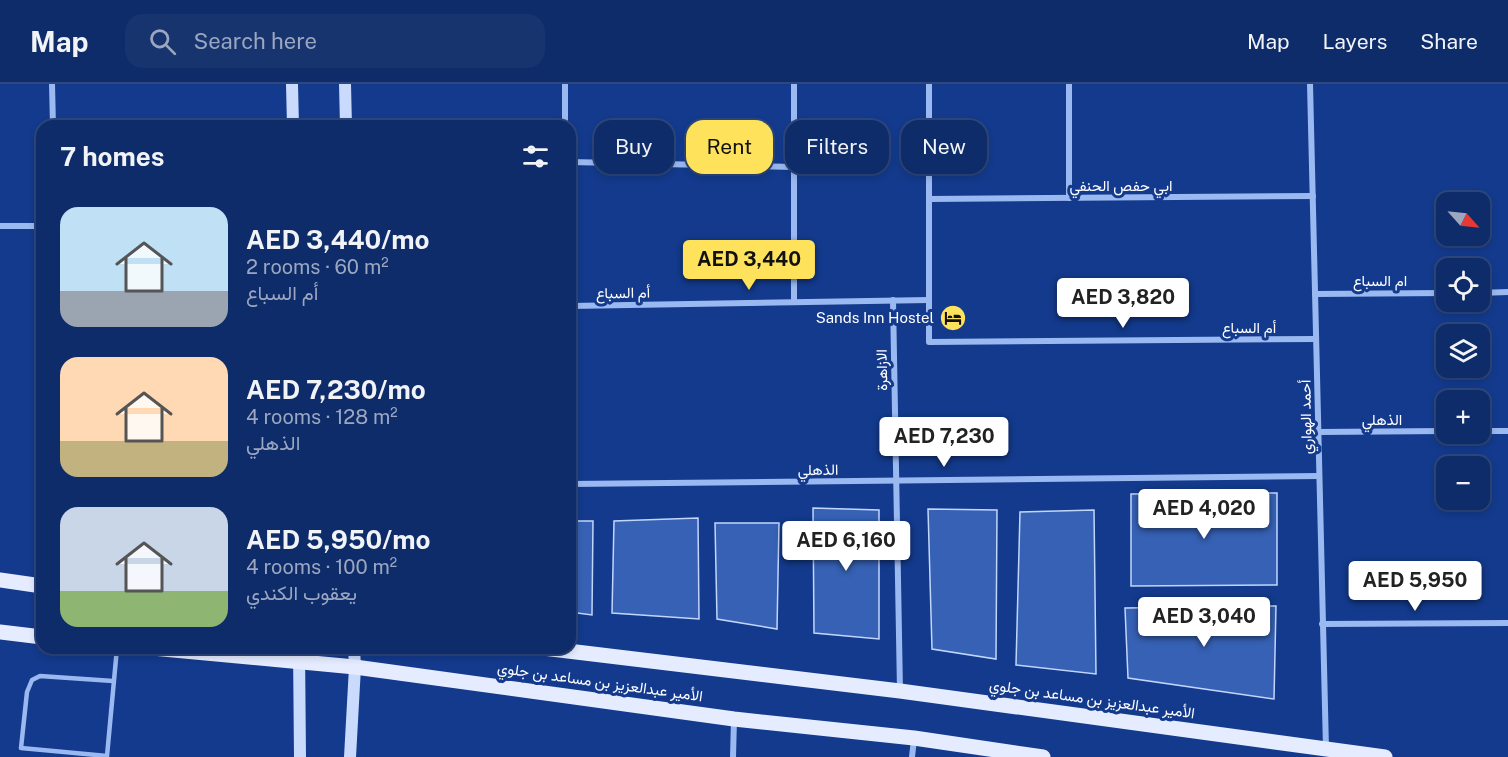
<!DOCTYPE html>
<meta charset="utf-8">
<style>
:root{--surface:#0e2c69;--page:#17346f;--text:#f1f3f6;--muted:#9ba7c0;--line:#2e487d;--accent:#ffe25b}
body{margin:0;font-family:"Public Sans",Vazirmatn,sans-serif;background:var(--page);color:var(--text);height:100vh;display:flex;flex-direction:column;font-size:22px;white-space:nowrap}
*{box-sizing:border-box;margin:0}
p{font-size:20px;color:var(--muted)}
.icon{flex:none;width:33px;height:33px;fill:none;stroke:currentColor;stroke-width:2;stroke-linecap:round;stroke-linejoin:round}
.map{position:relative;flex:1;overflow:hidden}
.sheet{position:absolute;left:36px;top:36px;width:540px;height:534px;display:flex;flex-direction:column;background:var(--surface);border-radius:18px;box-shadow:0 3px 9px #0003,0 0 0 2px var(--line)}
.sheet>*{flex:none}
.guide{position:absolute;left:594px;top:36px;width:570px;height:54px;display:flex;gap:12px}
.needle{width:39px;rotate:117deg}
.tools{position:absolute;left:1436px;top:108px;display:grid;gap:12px}
.tools a{display:grid;place-items:center;width:54px;height:54px;border-radius:12px;background:var(--surface);box-shadow:0 3px 9px #0003,0 0 0 2px var(--line);font-size:30px}
.price{position:absolute;translate:-50% -51px;padding:0 14px;border-radius:6px;background:#fff;color:#222;font-size:20px;line-height:39px;filter:drop-shadow(0 2px 3px #0008)}
.price::after{content:'';position:absolute;left:50%;top:36px;width:18px;height:14px;margin-left:-9px;background:inherit;clip-path:polygon(0 0,100% 0,50% 100%)}
.price.current{background:var(--accent);color:#111}
ul{padding:0;list-style:none}
li{display:flex;align-items:center;gap:18px;height:150px;padding:0 24px}
li span{display:grid;place-items:center;flex:none;width:168px;height:120px;border-radius:18px;color:#555}
li>.icon{margin-inline-start:auto}
span .icon{width:72px;height:72px;fill:#fffc;stroke-width:1}
li b{font-size:26px}
h2{display:flex;justify-content:space-between;align-items:center;height:72px;padding:0 24px;font-size:26px}
.chip{padding:0 21px;border-radius:18px;background:var(--surface);box-shadow:0 3px 9px #0003,0 0 0 2px var(--line);font-size:21px;line-height:54px}
.chip.current{background:var(--accent);color:#111}
header{display:flex;align-items:center;gap:36px;box-sizing:border-box;height:84px;padding:0 30px;background:var(--surface);border-bottom:2px solid var(--line)}
header strong{font-size:28px}
nav{display:flex;gap:33px;margin-inline-start:auto;font-size:21px}
.search{width:420px;height:54px;background:var(--page);display:flex;align-items:center;gap:15px;box-sizing:border-box;padding:0 21px;border-radius:18px;color:var(--muted);font-size:22px}
.map>svg:first-child{display:block}
</style>
<header>
<strong>Map</strong>
<div class="search"><svg class="icon" aria-label="search" viewBox="0 0 24 24"><circle cx="10" cy="10" r="6"/><path d="M15 15l6 6"/></svg>Search here</div>
<nav><a>Map</a><a>Layers</a><a>Share</a></nav>
</header>
<div class="map">
<svg width="1508" height="673" viewBox="0 0 1508 673">
<rect width="100%" height="100%" fill="#133a8c"/>
<g fill="#3661b4" stroke="#c2d6fc" stroke-width="1.5">
<path d="M1277,409v92l-146,1v-92z"/>
<path d="M813,424l66,2v129l-65,-6z"/>
<path d="M928,425l69,1 -1,149 -64,-10z"/>
<path d="M1094,426l2,164 -80,-9 4,-153z"/>
<path d="M698,434l1,101 -87,-6 2,-92z"/>
<path d="M570,437h23l-1,94 -22,-3z"/>
<path d="M715,439h64l-2,106 -60,-10z"/>
<path d="M1276,522l-2,93 -146,-21 -3,-70z"/>
</g>
<g fill="none" stroke-linecap="round" stroke-linejoin="round">
<path stroke="#9bb9f1" stroke-width="4.5" d="M113,597l-73,-5 -8,4 -5,12 -6,56 86,8 10,-108"/>
<g stroke="#9bb9f1" stroke-width="6">
<path d="M52,0l1,42"/>
<path d="M565,0v42"/>
<path d="M794,0v218"/>
<path d="M929,0v258l387,-3"/>
<path d="M1310,0l16,665"/>
<path d="M570,78l224,5"/>
<path d="M1069,114v-114"/>
<path d="M929,115l384,-3"/>
<path d="M0,142h42"/>
<path d="M1479,209l29,-1"/>
<path d="M1315,210l131,-1"/>
<path d="M893,216l7,391"/>
<path d="M570,222l359,-6"/>
<path d="M1479,347h29"/>
<path d="M1318,348l128,-1"/>
<path d="M570,400l749,-8"/>
<path d="M1322,540l186,-1"/>
<path d="M733,673l1,-38"/>
<path d="M912,673l2,-18"/>
</g>
<g stroke="#c9dafc" stroke-width="12">
<path d="M292,0l1,42"/>
<path d="M345,0l1,42"/>
<path d="M299,564l1,109"/>
<path d="M350,673l5,-90 -1,-19"/>
</g>
<g stroke="#e5ecff" stroke-width="15">
<path d="M0,496l42,6"/>
<path d="M0,548l42,5"/>
<path d="M152,564l203,19 379,52 180,19 129,19"/>
<path d="M543,564l357,43 485,66"/>
</g>
</g>
<defs>
<g id="hotel-disc" transform="scale(1.35)"><circle r="9.5" fill="#ffe25b" stroke="#133a8c"/><path d="M-6-4.5h1.5V1H6V5H4.5V3h-9V5H-6ZM-4 0a1.8 1.8 0 1 1 3.6 0ZM.5 0V-2.5h3Q6-2.5 6 0Z" fill="#111"/></g>
</defs>
<g fill-rule="evenodd">
<use href="#hotel-disc" x="953" y="234"/>
</g>
<g text-anchor="middle" stroke-width="6" stroke-linejoin="round" paint-order="stroke">
<g font-size="15" fill="#fff" stroke="#133a8c">
<text x="1121" y="107">ابي حفص الحنفي</text>
<text x="1380" y="202">ام السباع</text>
<text transform="translate(623 209) rotate(-1)" y="5">أم السباع</text>
<text x="1249" y="249">أم السباع</text>
<text transform="translate(882 286) rotate(-91)" y="5">الازاهرة</text>
<text transform="translate(1306 333) rotate(-91)" y="5">أحمد الهواري</text>
<text x="1382" y="341">الذهلي</text>
<text transform="translate(818 386) rotate(-1)" y="5">الذهلي</text>
<text transform="translate(600 598) rotate(8)" y="5">الأمير عبدالعزيز بن مساعد بن جلوي</text>
<text transform="translate(1092 615) rotate(8)" y="5">الأمير عبدالعزيز بن مساعد بن جلوي</text>
</g>
<g font-size="15" fill="#fff" stroke="#133a8c" text-anchor="end">
<text x="934" y="239">Sands Inn Hostel</text>
</g>
</g>
</svg>
<div class="tools">
<a><svg class="needle" viewBox="-14 -14 28 28"><path d="M0-13l5 13h-10z" fill="#e53935"/><path d="M0 13l5-13h-10z" fill="#9ba7c0"/></svg></a>
<a><svg class="icon" aria-label="locate" viewBox="0 0 24 24"><circle cx="12" cy="12" r="6"/><path d="M12 2v4M12 18v4M2 12h4M18 12h4"/></svg></a>
<a><svg class="icon" aria-label="layers" viewBox="0 0 24 24"><path d="M12 4l9 5-9 5-9-5zM3 14l9 5 9-5"/></svg></a>
<a>+</a>
<a>−</a>
</div>
<b class="price current" style="left:749px;top:207px">AED 3,440</b>
<b class="price" style="left:1123px;top:245px">AED 3,820</b>
<b class="price" style="left:944px;top:384px">AED 7,230</b>
<b class="price" style="left:1204px;top:456px">AED 4,020</b>
<b class="price" style="left:846px;top:488px">AED 6,160</b>
<b class="price" style="left:1415px;top:528px">AED 5,950</b>
<b class="price" style="left:1204px;top:564px">AED 3,040</b>
<div class="guide">
<a class="chip">Buy</a>
<a class="chip current">Rent</a>
<a class="chip">Filters</a>
<a class="chip">New</a>
</div>
<section class="sheet">
<h2>7 homes<svg class="icon" aria-label="filters" viewBox="0 0 24 24"><path d="M4 7h16M4 17h16"/><circle cx="9" cy="7" r="2"/><circle cx="15" cy="17" r="2"/></svg></h2>
<ul>
<li><span style="background:linear-gradient(#bfe0f5 70%,#9aa5b1 0)"><svg class="icon" aria-label="home" viewBox="0 0 24 24"><path d="M3 11l9-7 9 7M6 9v11h12V9"/></svg></span><div><b>AED 3,440/mo</b><p>2 rooms · 60 m²</p><p>أم السباع</p></div></li>
<li><span style="background:linear-gradient(#ffd9b3 70%,#c2b280 0)"><svg class="icon" aria-label="home" viewBox="0 0 24 24"><path d="M3 11l9-7 9 7M6 9v11h12V9"/></svg></span><div><b>AED 7,230/mo</b><p>4 rooms · 128 m²</p><p>الذهلي</p></div></li>
<li><span style="background:linear-gradient(#c9d6e8 70%,#8fb573 0)"><svg class="icon" aria-label="home" viewBox="0 0 24 24"><path d="M3 11l9-7 9 7M6 9v11h12V9"/></svg></span><div><b>AED 5,950/mo</b><p>4 rooms · 100 m²</p><p>يعقوب الكندي</p></div></li>
</ul>
</section>
</div>
